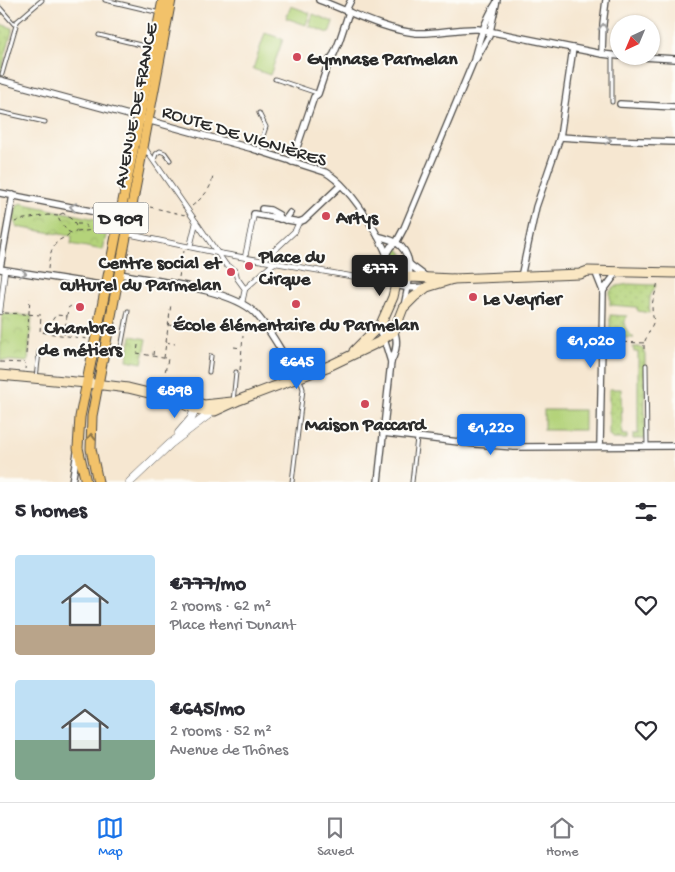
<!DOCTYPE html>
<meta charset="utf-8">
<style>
:root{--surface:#fff;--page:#f2f2f3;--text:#2b2b33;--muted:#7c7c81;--line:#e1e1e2;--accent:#1a73e8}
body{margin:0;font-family:"Gochi Hand",sans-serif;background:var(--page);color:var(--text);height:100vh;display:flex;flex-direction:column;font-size:19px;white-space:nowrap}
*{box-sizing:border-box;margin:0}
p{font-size:16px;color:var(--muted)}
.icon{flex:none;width:28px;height:28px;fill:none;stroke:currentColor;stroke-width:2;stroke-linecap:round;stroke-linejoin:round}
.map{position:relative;height:482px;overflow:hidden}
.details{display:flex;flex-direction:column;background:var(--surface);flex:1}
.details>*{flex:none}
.needle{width:32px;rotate:224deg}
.controls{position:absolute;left:610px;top:15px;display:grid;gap:10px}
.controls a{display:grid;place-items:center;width:50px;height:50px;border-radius:50%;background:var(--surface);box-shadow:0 1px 4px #0004;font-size:25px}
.price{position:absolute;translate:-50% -42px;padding:0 11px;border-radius:5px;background:var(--accent);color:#fff;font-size:16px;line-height:32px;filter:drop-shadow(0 1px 2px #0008)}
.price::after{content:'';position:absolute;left:50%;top:30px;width:15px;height:11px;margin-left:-8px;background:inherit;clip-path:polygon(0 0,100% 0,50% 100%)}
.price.active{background:#222;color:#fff}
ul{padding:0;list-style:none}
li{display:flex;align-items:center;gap:15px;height:125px;padding:0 15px}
li span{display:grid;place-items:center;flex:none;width:140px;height:100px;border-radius:5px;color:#555}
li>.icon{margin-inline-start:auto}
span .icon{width:60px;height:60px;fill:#fffc;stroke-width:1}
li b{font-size:21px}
h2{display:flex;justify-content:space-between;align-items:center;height:60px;padding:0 15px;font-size:21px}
.menu{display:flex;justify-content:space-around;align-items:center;height:70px;border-top:1px solid var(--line);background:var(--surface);font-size:14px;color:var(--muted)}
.menu a{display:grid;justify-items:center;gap:2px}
.menu .active{color:var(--accent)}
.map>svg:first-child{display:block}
</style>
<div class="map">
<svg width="675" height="482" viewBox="0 0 675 482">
<defs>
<pattern id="grass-dots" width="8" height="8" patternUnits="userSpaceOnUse" patternTransform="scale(1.25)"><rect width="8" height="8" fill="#b4d37a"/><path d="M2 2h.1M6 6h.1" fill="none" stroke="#9bb56a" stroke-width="1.8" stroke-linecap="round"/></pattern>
<pattern id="park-crowns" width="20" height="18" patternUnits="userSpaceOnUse" patternTransform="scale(1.25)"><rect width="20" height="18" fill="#b4d37a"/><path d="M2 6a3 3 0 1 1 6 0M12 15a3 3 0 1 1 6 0" fill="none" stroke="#9bb56a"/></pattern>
</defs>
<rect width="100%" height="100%" fill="#fdfcf7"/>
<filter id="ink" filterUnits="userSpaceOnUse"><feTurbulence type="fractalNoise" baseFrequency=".02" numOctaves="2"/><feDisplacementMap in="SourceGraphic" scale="10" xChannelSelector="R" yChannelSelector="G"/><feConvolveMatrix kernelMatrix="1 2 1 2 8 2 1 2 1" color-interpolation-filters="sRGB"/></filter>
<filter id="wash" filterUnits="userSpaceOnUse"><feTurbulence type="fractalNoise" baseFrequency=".0096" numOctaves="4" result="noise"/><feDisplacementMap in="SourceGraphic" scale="20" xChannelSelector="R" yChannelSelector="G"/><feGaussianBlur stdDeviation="1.12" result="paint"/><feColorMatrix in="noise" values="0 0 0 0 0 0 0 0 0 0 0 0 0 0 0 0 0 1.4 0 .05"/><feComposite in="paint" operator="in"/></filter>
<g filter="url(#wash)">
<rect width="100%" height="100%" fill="#f6e7d1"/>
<g fill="url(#grass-dots)" stroke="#707f52">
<path d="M0,24l13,4 -13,48z"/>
<path d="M396,246c9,8 11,16 11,27l-9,4 -8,-23 1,-5z"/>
<path d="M629,284l27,1 -6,12 -1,16 -11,-2 -2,-4 -26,-2v-14l7,-5z"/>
<path d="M610,315l17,1c-5,10 -1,15 7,22l-24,-1z"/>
<path d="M633,347h6l4,2 2,6v84h-12v-5h5v-82h-4z"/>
<path d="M609,389h12l1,46h5v4h-14l-4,-3z"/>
</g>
<g fill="url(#park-crowns)" stroke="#707f52">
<path d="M20,203l85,18 3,4 -5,25 -32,-6 1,-8 -56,-9v-4l-3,-3 4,-14z"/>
<path d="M2,314l30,2 -4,46 -28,-2z"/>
<path d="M131,336l16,3 -5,24 -15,-3z"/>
</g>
<g fill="#b4d37a" stroke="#707f52">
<path d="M291,6l19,7 -4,12 -20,-7z"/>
<path d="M313,14l20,8 -4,11 -20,-7z"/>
<path d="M265,33l18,6 -13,36 -17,-6z"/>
<rect x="544" y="410" width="40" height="20"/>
</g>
</g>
<g filter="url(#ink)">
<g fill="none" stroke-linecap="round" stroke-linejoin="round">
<g stroke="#494744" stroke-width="5">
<g id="service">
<path d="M105,0l55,13"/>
<path d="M0,8l14,16 28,-24"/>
<path d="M99,35l54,13"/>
<path d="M2,74l15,-52"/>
<path d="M275,79l42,14"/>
<path d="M612,102v-47"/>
<path d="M0,112l45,10"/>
<path d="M258,150l8,-23 -7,-14"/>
<path d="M154,160l2,-6 4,-3 5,2 5,7"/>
<path d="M106,351l14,2 8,-42"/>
<path d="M646,365l1,81"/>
<path d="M209,372l2,-16"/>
<path d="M36,378l3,-26"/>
<path d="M233,402l3,-30"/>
<path d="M292,482l11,-93 -3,-10"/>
<path d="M412,482l5,-44"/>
</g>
</g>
<g stroke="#494744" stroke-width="6">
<g id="pedestrian">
<path d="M144,147l82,118 9,5 2,8 8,11"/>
<path d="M128,234l90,19 178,31"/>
<path d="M190,247l6,-25"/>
<path d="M245,257l9,-43"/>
<path d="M263,261l32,-30 4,-9"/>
<path d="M242,303l3,-14 29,-26"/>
<path d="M0,312l5,-42"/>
</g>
</g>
<g stroke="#494744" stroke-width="8">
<g id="minor">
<path d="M319,0c30,11 65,30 97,33 21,1 41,-5 62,-4l124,25 17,2"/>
<path d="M346,10l5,-10"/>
<path d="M602,54l1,-30 3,-24"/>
<path d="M627,56l48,3"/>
<path d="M476,59l13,-23 8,-36"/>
<path d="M0,80l250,68 75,24c27,14 68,82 71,112 10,6 19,3 30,3"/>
<path d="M620,104l55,3"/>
<path d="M560,137l46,3 69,2"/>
<path d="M292,162l22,-65 4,-3 11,-33 5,-7 5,-12 10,-30"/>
<path d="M0,193l121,24"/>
<path d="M262,209l8,1 9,5 1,4"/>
<path d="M254,214l45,8 5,-2 37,-35"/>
<path d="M285,220l5,-7"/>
<path d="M378,236c6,2 13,3 19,7 20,14 11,44 7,63"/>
<path d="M386,254l5,-8 5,-3 8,-15 70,-168c3,-15 12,-42 21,-55"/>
<path d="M409,264l16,12"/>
<path d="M0,268l13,-73"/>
<path d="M0,269l107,17"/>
<path d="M120,274c35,7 111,15 135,39 18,19 28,44 44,64"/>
<path d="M597,276l6,15 -3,155"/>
<path d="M521,277l15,-70 24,-70 13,-89"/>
<path d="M603,291l12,-16"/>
<path d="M377,329l7,10 7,23"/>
<path d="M383,433l93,11 38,3 161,-1"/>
<path d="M72,482l5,-29"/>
<path d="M378,482l13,-120c5,-10 8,-20 3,-31"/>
</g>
</g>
<g stroke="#494744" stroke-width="9">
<g id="tertiary">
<path d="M179,433l12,-14 6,-14"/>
<path d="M130,482l40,-38 38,-29v-8"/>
</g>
</g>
<g stroke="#494744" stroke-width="11">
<g id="secondary">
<path d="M354,351l27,-27 12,-27 3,-13 5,-5 10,-2 42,2 127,-5 8,-3 87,2"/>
<path d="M0,375l86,8 42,5 41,10 31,13h15l24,-11 90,-34 50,-24 15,-11 9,-23 11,-11 13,-10 26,-8"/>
<path d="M180,401h12l12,4 28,-3"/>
</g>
</g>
<g stroke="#494744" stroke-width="11">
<g id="primary">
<path d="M86,482l-8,-34 2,-31 83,-417"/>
<path d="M98,482l-7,-33 1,-33 79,-416"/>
</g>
</g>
<g stroke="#494744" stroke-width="1" stroke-dasharray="4 4" stroke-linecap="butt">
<path d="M192,206c11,-9 19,-16 21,-30l-2,-1"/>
<path d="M150,207l35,8"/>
<path d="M63,213l-4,2v5l8,11 7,3 3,-4 -3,-9 -11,-8"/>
<path d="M15,222l4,-2 29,-5 10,1"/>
<path d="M77,224h7l5,6"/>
<path d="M77,232l33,-4"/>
<path d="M48,269c1,-9 2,-20 9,-27 4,-4 9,-4 13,-9"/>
<path d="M179,277l5,-26"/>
<path d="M5,313l36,2 -1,17 48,7"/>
<path d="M67,316l1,-8 3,-2"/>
<path d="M169,325l9,2"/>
<path d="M43,333l13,-18 11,1 -3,19"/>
<path d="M166,342l9,2"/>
<path d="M608,342l40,1"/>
<path d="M138,345l-1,8 31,6 -3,13"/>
<path d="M234,347l7,1"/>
<path d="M644,349v-6l10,-22c-5,-20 1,-22 4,-40"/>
<path d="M26,354l4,-56"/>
<path d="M153,355l1,-8"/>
<path d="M164,358l7,-54"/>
<path d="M0,362l25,1"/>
<path d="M25,369l1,-7"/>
<path d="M240,370l3,-34"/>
</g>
<use href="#service" stroke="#fff" stroke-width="3"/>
<use href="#pedestrian" stroke="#fff" stroke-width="4.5"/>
<use href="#minor" stroke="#fff" stroke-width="5.5"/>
<use href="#tertiary" stroke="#fff" stroke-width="8"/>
<use href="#secondary" stroke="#fae7c3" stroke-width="9"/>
<use href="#primary" stroke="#f2c26a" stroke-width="9"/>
</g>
<defs><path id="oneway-chevron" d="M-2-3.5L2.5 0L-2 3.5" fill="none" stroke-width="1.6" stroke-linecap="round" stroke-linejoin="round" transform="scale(1.25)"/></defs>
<g stroke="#a0a0a0">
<use href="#oneway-chevron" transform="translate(603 27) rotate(-87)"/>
<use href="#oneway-chevron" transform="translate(608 140) rotate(2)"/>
<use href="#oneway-chevron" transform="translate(73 207) rotate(-169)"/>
<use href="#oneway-chevron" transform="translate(23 273) rotate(9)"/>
</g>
<use stroke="#8e764a" href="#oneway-chevron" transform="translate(91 437) rotate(-89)"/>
</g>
<g fill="#d1495b" stroke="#fdfcf7" stroke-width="2">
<circle cx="297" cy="57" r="5"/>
<circle cx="326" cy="216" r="5"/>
<circle cx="249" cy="266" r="5"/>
<circle cx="231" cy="272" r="5"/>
<circle cx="473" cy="297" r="5"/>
<circle cx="296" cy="304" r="5"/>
<circle cx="80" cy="307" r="5"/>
<circle cx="365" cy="404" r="5"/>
</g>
<g text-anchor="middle" stroke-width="4" stroke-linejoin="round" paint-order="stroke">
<rect fill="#fdfcf7" stroke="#6a6a68" stroke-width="1" x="93.5" y="202.5" width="55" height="31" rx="4"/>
<g font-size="18" font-weight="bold" fill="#2b2b2b">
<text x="121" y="224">D 909</text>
</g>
<g font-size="19" font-weight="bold" fill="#2b2b2b" stroke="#fdfcf7" text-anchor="start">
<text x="307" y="64">Gymnase Parmelan</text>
<text x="336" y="223">Artys</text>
<text x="259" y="262">Place du<tspan x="259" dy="22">Cirque</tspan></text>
<text x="221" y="268" text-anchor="end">Centre social et<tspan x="221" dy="22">culturel du Parmelan</tspan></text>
<text x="483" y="304">Le Veyrier</text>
<text x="296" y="330" text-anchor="middle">École élémentaire du Parmelan</text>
<text x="80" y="333" text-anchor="middle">Chambre<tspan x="80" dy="22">de métiers</tspan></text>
<text x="365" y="430" text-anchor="middle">Maison Paccard</text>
</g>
<g font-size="19" fill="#2b2b2b" stroke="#fdfcf7">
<text transform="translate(134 105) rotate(-79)" y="7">AVENUE DE FRANCE</text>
<text transform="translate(245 134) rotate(17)" y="7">ROUTE DE VIGNIÈRES</text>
</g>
</g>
</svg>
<div class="controls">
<a><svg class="needle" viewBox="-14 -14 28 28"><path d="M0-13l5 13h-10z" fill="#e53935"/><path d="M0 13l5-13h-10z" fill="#7c7c81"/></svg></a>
</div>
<b class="price active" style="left:380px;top:297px">€777</b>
<b class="price" style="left:591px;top:369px">€1,020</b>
<b class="price" style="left:297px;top:390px">€645</b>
<b class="price" style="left:175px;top:419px">€898</b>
<b class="price" style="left:491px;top:456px">€1,220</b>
</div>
<section class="details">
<h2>5 homes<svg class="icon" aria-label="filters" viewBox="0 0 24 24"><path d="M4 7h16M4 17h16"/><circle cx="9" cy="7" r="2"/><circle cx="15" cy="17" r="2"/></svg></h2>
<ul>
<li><span style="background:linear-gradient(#bfe0f5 70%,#b9a48a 0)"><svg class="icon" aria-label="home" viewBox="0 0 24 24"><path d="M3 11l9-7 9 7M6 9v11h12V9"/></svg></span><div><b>€777/mo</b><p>2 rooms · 62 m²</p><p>Place Henri Dunant</p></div><svg class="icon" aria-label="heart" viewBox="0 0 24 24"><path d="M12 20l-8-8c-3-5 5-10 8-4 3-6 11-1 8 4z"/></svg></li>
<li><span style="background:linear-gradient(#bfe0f5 60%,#7fa58c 0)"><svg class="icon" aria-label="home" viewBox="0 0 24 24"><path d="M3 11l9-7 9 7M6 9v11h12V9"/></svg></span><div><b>€645/mo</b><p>2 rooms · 52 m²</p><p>Avenue de Thônes</p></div><svg class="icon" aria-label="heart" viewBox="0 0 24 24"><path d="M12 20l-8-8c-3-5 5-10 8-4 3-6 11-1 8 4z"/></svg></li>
</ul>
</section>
<nav class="menu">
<a class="active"><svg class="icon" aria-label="map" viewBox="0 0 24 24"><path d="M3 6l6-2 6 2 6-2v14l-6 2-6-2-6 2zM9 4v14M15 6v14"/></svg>Map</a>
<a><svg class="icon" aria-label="saved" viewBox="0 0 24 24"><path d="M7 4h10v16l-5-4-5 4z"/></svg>Saved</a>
<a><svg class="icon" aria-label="home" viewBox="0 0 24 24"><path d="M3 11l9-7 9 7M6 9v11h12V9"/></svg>Home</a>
</nav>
